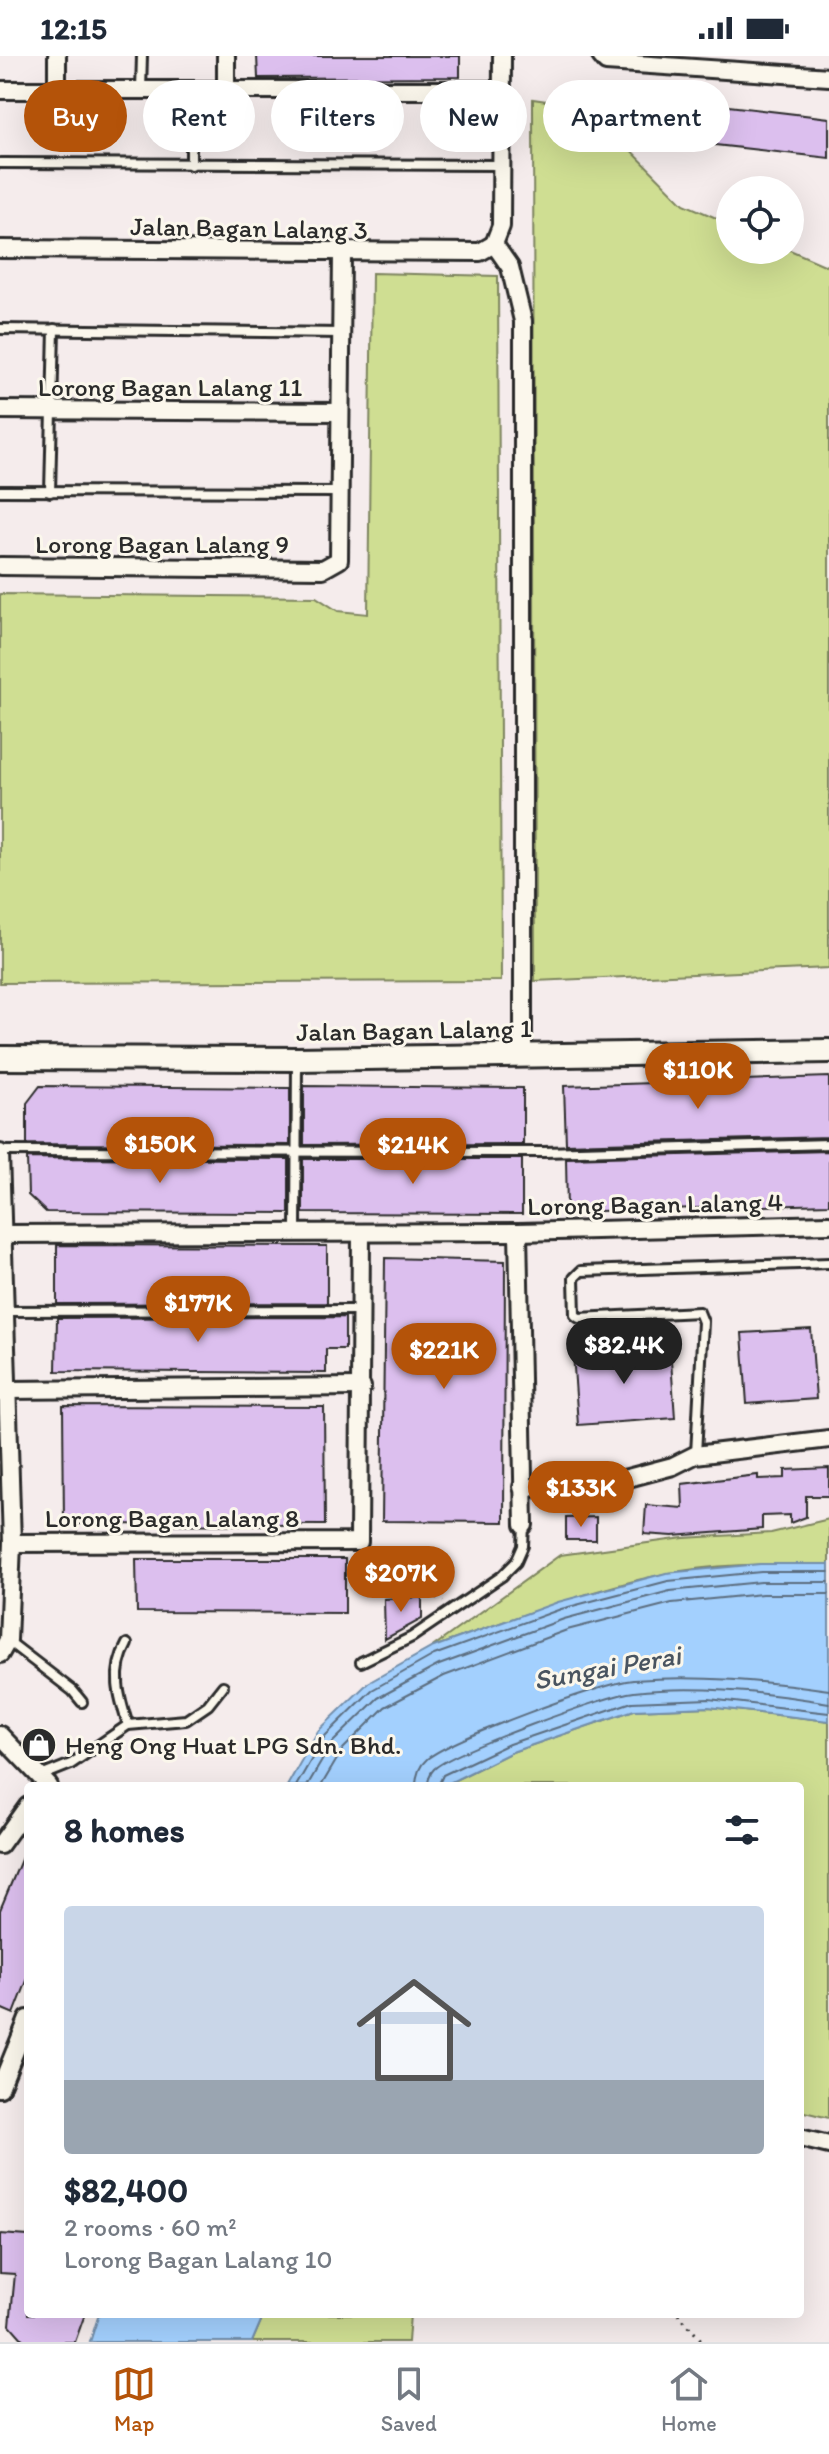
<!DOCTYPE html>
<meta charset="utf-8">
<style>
:root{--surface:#fff;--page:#f6f6f7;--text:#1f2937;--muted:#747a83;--line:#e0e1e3;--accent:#b45309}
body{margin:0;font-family:Itim,sans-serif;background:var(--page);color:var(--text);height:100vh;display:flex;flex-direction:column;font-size:30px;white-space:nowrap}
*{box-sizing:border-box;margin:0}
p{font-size:26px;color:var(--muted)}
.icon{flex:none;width:44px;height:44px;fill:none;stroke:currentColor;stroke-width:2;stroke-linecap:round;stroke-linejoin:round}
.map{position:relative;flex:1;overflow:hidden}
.drawer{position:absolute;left:24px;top:1726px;width:780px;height:536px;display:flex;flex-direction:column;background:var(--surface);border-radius:8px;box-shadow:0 8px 32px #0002}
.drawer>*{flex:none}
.guide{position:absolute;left:24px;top:24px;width:782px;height:72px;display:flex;gap:16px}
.buttons{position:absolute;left:716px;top:120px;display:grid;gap:16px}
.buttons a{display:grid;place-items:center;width:88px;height:88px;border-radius:50%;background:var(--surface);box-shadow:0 8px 32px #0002;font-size:40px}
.price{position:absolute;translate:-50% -68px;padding:0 18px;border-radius:28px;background:var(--accent);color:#fff;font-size:26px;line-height:52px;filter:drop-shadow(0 2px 4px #0008)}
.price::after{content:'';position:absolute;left:50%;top:48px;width:24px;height:18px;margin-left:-12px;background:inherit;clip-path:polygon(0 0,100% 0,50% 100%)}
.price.active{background:#222;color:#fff}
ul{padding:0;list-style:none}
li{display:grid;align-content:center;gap:16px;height:424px;padding:0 40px}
li span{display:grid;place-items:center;height:248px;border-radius:8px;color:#555}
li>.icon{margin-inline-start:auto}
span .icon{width:144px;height:144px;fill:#fffc;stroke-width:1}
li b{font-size:34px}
h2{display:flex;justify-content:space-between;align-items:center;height:96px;padding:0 40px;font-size:34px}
.chip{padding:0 28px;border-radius:36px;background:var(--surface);box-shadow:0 8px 32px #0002;font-size:28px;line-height:72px}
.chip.active{background:var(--accent);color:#fff}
.status{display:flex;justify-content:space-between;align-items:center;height:56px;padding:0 40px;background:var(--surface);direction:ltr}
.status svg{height:22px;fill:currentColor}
.tab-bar{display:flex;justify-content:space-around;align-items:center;height:112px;border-top:2px solid var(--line);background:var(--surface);font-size:22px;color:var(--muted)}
.tab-bar a{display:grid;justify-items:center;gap:4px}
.tab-bar .active{color:var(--accent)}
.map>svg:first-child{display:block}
</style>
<div class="status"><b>12:15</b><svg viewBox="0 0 49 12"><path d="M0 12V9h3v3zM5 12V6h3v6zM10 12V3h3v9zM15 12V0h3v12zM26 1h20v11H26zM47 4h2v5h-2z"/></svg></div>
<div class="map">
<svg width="829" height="2286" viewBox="0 0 829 2286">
<rect width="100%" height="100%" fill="#f5ecec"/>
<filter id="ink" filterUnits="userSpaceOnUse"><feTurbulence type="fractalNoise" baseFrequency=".0125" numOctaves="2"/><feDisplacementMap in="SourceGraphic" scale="16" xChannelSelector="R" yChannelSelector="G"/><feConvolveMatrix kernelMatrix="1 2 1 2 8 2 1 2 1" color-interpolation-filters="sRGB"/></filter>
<g filter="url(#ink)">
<g fill="#cfde92" stroke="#7d845e" stroke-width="2">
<path d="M533,43l55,8 96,97 46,20v26h60l39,17v701l-294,13z"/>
<path d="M372,217l126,3 3,705 -501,2v-389l316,3 22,14 30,3z"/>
<path d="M829,1463v45c-54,0 -112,-1 -165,10 -80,17 -156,46 -233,74l129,-93 124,-17 87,-5z"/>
<path d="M709,1651l120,14v397l-29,-7v-325h-357l69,-34 122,-42z"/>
<path d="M264,2258h146l-2,28h-156z"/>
</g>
<g fill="#a3d0fe" stroke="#738eaa" stroke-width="2">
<path d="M760,1508h69v157l-120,-14 -75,3 -122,42 -69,34h-156l31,-55 50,-48 63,-35 127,-46 108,-29z"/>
<path d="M99,2258h165l-12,28h-162z"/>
</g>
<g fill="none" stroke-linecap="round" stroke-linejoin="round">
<g stroke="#5b6d7f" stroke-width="2">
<path d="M296,1730l29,-50 47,-46 62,-35 127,-46 107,-28 93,-9h68"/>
<path d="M307,1730l26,-44 45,-44 61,-33 125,-46 106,-28 91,-9h68"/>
<path d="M321,1730l22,-37 42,-42 59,-31 123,-46 105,-27 90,-9h67"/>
<path d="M416,1730c0,-11 3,-20 11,-27 24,-20 175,-76 206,-79 66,-5 131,1 196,10"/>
<path d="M428,1730c0,-7 1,-12 6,-17 18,-17 172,-74 200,-77 64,-7 131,0 195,11"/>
<path d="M438,1730l5,-11 66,-31 123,-42 77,-3 120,14"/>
</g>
</g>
<g fill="#dcbfee" stroke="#2b2b2b" stroke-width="2">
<path d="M257,0h203v21l-202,1z"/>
<path d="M703,47l126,15v40l-131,-15z"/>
<path d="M829,1021v60l-263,7 -2,-58z"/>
<path d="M40,1030l250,2v57l-263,-1v-41z"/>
<path d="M304,1030l219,2v56l-219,1z"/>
<path d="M829,1095v53l-262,8 -1,-54z"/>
<path d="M27,1102l262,1v54l-243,-1 -18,-17z"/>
<path d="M303,1103h219v55l-219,-1z"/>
<path d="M57,1189l270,1v57l-270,1z"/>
<path d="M385,1202l120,3 -1,261 -122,-1z"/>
<path d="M345,1261v32h-19v24l-270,-2 1,-53z"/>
<path d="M811,1273l5,70 -69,5 -5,-71z"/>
<path d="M670,1290l5,72 -97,7 -5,-72z"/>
<path d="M63,1350l261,1 1,118 -261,-1z"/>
<path d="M829,1412v28h-23v21l-16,6v-8l-28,1v13l-89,7 -29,-2 2,-29 37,3 -1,-24 76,-9v4l27,-1v-8z"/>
<path d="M596,1461v23h-30v-22z"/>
<path d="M136,1503h209v54l-208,-1z"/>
<path d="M422,1541v22l-37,20 -1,-40z"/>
<path d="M28,1787v135l-14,36 -14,-6v-98z"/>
<path d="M0,2178l28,2v78h57l-10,28h-50l-15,-17 5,-51 -15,-1z"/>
</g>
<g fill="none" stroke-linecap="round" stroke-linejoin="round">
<g stroke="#2b2b2b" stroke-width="14">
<g id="service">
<path d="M141,34l1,-34"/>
<path d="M191,35v74"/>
<path d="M0,107l501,2"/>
<path d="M0,273l341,4"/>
<path d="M0,435l339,1"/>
<path d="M50,436l4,-163"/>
<path d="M0,1095l544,1 285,-8"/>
<path d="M296,1176l1,-172"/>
<path d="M3,1255l359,-1"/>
<path d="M696,1398l7,-132 -4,-10 -120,6 -4,-3 -1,-37 7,-7 248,-8"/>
<path d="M8,1585l65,50 9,11"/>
<path d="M127,1588c-16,28 -8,53 1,81"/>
<path d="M361,1606l51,-25 90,-61 14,-14 7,-16 1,-21"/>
<path d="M41,1720l30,-12 57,-39 58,-5 22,-15 15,-19"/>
</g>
</g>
<g stroke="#2b2b2b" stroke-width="22">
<g id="minor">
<path d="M601,0l5,6 223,15"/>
<path d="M57,33v-33"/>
<path d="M0,34h501"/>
<path d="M226,35v-35"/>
<path d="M494,188l16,23 13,54v736"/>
<path d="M494,188l7,-18 1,-170"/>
<path d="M0,193l480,3 14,-8"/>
<path d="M0,354l339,2"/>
<path d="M0,510l323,3 16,-9 3,-306"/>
<path d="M0,1097l12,390 -4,97 -8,14"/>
<path d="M518,1176l6,293"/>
<path d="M2,1178l516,-2 311,-8"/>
<path d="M5,1334l357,-3"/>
<path d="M522,1431l31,1 71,-9 49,-13 22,-11 134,-16"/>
<path d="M12,1487l347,-1 2,-309"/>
<path d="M0,1679l49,51"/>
<path d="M0,1789l28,-39"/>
<path d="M0,2032l28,-69"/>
<path d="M800,2082l29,7"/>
</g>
</g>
<g stroke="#2b2b2b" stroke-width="28">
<path id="secondary" d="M0,1002l297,1 532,-8"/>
</g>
<g stroke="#2b2b2b" stroke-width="3" stroke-dasharray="2 6" stroke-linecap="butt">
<path d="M371,1495l72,51"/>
<path d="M678,2258l25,28"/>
</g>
<use href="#service" stroke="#fbf7ec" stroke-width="8"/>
<use href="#minor" stroke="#fbf7ec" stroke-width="16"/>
<use href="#secondary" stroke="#fbf7ec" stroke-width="22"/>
</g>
</g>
<defs>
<g id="shop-disc" transform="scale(1.8)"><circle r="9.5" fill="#2b2b2b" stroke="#fbf7ec"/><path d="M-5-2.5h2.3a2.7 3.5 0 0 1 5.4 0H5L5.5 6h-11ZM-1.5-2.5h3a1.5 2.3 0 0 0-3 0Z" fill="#fff"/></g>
</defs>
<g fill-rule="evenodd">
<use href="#shop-disc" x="39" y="1689"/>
</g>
<g text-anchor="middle" stroke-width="6" stroke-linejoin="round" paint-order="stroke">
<g font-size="26" fill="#2b2b2b" stroke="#fbf7ec">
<text transform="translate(249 172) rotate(1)" y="9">Jalan Bagan Lalang 3</text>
<text x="170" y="340">Lorong Bagan Lalang 11</text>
<text x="162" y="497">Lorong Bagan Lalang 9</text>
<text transform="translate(414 974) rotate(-1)" y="9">Jalan Bagan Lalang 1</text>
<text transform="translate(655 1148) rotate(-1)" y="9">Lorong Bagan Lalang 4</text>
<text x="172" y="1471">Lorong Bagan Lalang 8</text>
</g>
<g font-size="26" fill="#2b2b2b" stroke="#fbf7ec" text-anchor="start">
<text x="65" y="1698">Heng Ong Huat LPG Sdn. Bhd.</text>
</g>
<g font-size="28" font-style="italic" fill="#495460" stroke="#fbf7ec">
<text transform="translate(607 1611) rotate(-10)" y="10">Sungai Perai</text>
</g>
</g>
</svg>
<div class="buttons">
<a><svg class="icon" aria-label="locate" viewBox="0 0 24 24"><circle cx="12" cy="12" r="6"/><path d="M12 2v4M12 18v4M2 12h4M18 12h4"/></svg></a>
</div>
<b class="price" style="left:698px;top:1055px">$110K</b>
<b class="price" style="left:160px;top:1129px">$150K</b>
<b class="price" style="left:413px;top:1130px">$214K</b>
<b class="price" style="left:198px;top:1288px">$177K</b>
<b class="price active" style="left:624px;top:1330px">$82.4K</b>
<b class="price" style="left:444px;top:1335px">$221K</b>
<b class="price" style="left:581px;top:1473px">$133K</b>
<b class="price" style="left:401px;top:1558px">$207K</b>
<div class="guide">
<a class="chip active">Buy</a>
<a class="chip">Rent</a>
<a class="chip">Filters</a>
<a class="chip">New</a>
<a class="chip">Apartment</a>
</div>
<section class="drawer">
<h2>8 homes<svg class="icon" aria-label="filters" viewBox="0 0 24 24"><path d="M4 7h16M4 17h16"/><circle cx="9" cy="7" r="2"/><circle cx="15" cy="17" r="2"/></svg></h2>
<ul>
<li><span style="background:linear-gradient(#c9d6e8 70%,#9aa5b1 0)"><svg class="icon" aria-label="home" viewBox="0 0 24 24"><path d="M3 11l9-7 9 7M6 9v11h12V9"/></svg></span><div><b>$82,400</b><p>2 rooms · 60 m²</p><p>Lorong Bagan Lalang 10</p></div></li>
</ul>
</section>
</div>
<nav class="tab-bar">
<a class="active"><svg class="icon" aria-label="map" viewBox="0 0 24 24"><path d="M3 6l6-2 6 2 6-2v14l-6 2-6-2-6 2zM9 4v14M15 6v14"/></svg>Map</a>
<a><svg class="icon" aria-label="saved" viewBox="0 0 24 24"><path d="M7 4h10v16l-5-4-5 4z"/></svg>Saved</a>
<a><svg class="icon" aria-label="home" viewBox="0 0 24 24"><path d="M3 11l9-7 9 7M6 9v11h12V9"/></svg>Home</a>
</nav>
